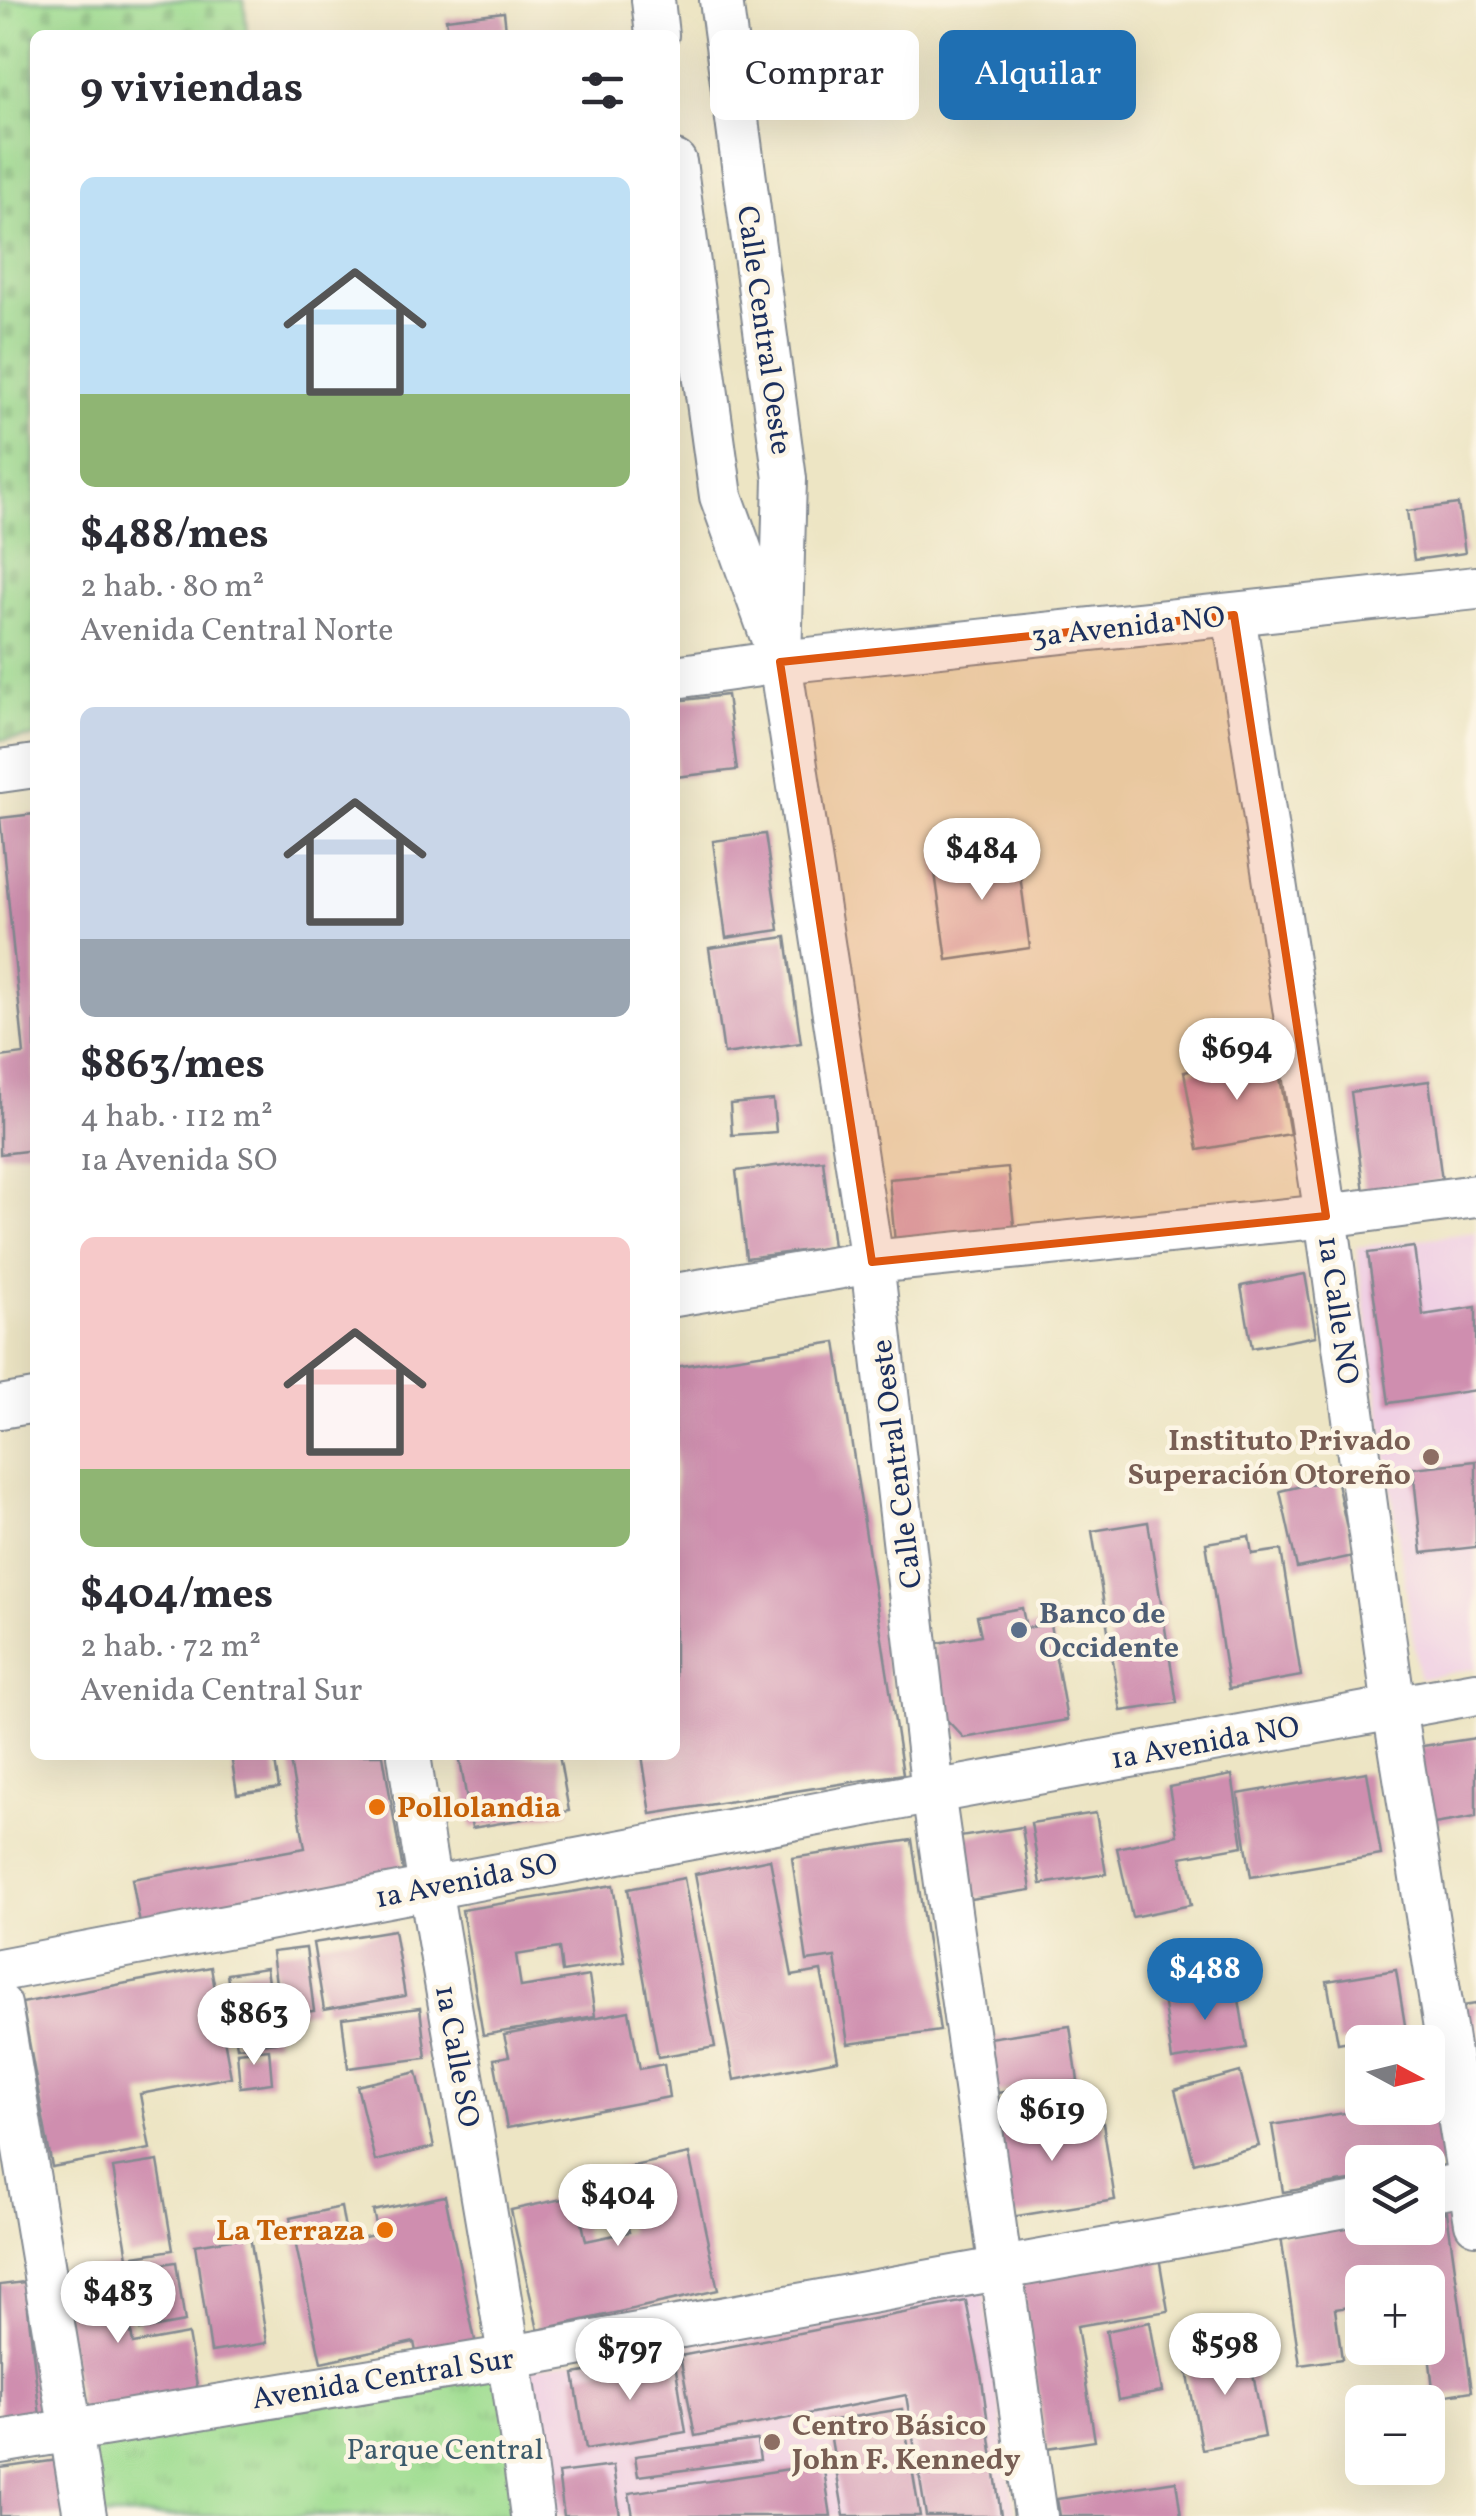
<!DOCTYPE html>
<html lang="es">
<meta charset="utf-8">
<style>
:root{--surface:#fff;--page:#f7f7f7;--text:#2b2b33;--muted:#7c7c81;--accent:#1f6fb2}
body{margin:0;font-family:Vollkorn,serif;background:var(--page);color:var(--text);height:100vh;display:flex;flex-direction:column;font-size:38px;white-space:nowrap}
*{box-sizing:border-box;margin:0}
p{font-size:32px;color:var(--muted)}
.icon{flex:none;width:55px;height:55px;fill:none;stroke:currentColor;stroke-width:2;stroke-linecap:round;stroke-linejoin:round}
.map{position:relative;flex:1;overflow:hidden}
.sheet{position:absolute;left:30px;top:30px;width:650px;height:1730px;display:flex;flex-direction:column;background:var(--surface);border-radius:15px;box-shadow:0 10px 40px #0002}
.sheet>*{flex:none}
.hud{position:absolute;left:710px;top:30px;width:615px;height:90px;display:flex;gap:20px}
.needle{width:65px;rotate:97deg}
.tools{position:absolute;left:1345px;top:2025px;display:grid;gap:20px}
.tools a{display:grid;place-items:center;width:100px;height:100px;border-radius:15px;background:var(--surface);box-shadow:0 10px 40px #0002;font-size:50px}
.price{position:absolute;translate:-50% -85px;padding:0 22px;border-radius:35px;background:#fff;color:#222;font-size:32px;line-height:65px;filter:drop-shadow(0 2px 5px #0008)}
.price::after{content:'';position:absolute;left:50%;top:60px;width:30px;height:22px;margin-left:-15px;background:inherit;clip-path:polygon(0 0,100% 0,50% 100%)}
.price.current{background:var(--accent);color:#fff}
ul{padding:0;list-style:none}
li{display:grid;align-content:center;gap:20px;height:530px;padding:0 50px}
li span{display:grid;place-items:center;height:310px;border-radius:15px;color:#555}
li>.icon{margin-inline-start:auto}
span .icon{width:180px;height:180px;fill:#fffc;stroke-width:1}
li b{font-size:42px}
h2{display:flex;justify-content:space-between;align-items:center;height:120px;padding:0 50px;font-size:42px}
.chip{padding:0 35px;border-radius:15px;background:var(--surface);box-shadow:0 10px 40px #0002;font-size:35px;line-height:90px}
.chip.current{background:var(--accent);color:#fff}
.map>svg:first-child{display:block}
</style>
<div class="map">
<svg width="1476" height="2516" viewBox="0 0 1476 2516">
<defs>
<pattern id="cemetery-stones" width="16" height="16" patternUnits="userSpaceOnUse" patternTransform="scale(2.5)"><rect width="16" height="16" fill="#9fdd91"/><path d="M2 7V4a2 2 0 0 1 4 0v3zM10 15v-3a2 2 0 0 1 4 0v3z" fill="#88be7f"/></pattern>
<pattern id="park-tufts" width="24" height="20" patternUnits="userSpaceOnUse" patternTransform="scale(2.5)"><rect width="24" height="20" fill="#9fdd91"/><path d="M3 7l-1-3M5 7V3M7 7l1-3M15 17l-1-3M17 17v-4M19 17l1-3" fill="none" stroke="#88be7f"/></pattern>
</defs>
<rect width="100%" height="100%" fill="#fcf5e5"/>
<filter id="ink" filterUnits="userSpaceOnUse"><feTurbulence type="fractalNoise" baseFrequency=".01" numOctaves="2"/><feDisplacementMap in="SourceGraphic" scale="20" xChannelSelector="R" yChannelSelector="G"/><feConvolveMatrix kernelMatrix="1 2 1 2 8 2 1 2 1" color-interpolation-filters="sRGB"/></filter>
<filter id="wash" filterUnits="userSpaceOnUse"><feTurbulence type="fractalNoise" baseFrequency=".0048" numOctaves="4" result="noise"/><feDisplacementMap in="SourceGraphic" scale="40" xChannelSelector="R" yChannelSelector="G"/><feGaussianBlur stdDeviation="2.25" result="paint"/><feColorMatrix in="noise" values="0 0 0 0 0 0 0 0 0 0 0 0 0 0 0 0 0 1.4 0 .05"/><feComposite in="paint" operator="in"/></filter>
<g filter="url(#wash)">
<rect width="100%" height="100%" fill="#ede5c4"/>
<g fill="#f0d0e4">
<path d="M1476,1232v436l-57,11 -63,-432z"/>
<path d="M984,2290l32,226h-466l-21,-148z"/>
</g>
<path fill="url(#cemetery-stones)" stroke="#5d8678" stroke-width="2.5" d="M0,0h244l3,35h-212v702l-35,3z"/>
<path fill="url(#park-tufts)" stroke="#5d8678" stroke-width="2.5" d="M503,2372l19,144h-426l-11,-77z"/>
<g id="blocks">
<g fill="#cf8eaf">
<path d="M504,12l2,18 -57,5 -3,-16z"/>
<path d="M1458,504l7,49 -51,7 -7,-49z"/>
<path d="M727,695l10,75 -62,7v-76z"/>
<path d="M35,814v336l-35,4v-97l24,-3 -24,-236z"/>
<path d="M765,834l14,96 -53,8 -13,-97z"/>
<path d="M1016,846l14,102 -83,12 -14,-102z"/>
<path d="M786,937l15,106 -77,11 -15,-106z"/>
<path d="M1276,1055l14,79 -92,16 -14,-78z"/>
<path d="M1429,1081l13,100 -78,11 -13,-100z"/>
<path d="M773,1100l3,32 -44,3 -2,-31z"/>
<path d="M823,1160l10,87 -87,11 -10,-87z"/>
<path d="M1008,1168l10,95 -120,11 -9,-95z"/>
<path d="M1414,1247l9,68 53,-8v83l-87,13 -21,-150z"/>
<path d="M1305,1274l11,62 -64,12 -11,-62z"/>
<path d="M836,1342l67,432 -252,40 -9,-59h33v-388z"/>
<path d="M1476,1461v86l-54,6 -9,-85z"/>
<path d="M1336,1478l17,78 -56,12 -17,-77z"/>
<path d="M1148,1522l29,181 -56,8 -29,-180z"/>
<path d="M1249,1536l3,18 29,-4 20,126 -72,13 -23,-146z"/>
<path d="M1022,1608l4,20 24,-4 17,96 -103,18 -18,-19 -13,-75 48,-9 -4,-19z"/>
<path d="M1476,1738v79l-48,8 -12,-78z"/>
<path d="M231,1755h43l5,33 -42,6z"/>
<path d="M289,1755h94l21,122 -264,47 -8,-45 173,-31z"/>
<path d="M459,1755h100l10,56 -97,17z"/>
<path d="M1367,1772l14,83 -130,22 -13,-83z"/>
<path d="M1232,1775l11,71 -62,11 10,48 -59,12 -15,-69 60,-13 -8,-48z"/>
<path d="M1096,1813l10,61 -65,10 -10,-61z"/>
<path d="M1022,1827l9,63 -61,9 -10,-62z"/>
<path d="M912,1840l28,191 -92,13 -13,-87 -28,4 -15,-103z"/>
<path d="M770,1859l22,117 29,-5 17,89 -104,20 -39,-206z"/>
<path d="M684,1878l31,169 -57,10 -30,-168z"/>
<path d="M613,1885l12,77 -63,10 -3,-24 -43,7 5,32 68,-11 6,40 -112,19 -21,-125z"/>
<path d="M394,1930l11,66 -81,14 -11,-67z"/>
<path d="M306,1948l8,63 -34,4 -8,-63z"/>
<path d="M211,1967l20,110 -91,17 10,55 -98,18 -30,-164z"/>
<path d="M266,1968l10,74 -39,5 -10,-73z"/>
<path d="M1396,1970l10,61 -68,12 -11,-62z"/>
<path d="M1237,1987l10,61 -75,12 -9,-62z"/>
<path d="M1476,2004v99l-20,-96z"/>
<path d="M420,2008l6,50 -78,10 -6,-50z"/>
<path d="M629,2011l11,58 24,-5 5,33 -162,31 -13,-69 15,-3 -5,-21z"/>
<path d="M1070,2026l8,55 -88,13 -8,-55z"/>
<path d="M269,2049l3,34 -32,4 -3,-35z"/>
<path d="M417,2072l17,75 -59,14 -18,-75z"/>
<path d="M1240,2072l19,74 -65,17 -19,-73z"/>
<path d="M1435,2097l11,68 -18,3v-6h-66v17l-79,13 -11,-67 102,-17h54v-9z"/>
<path d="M1041,2106l4,27 58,-10 12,77 -104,17 -17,-103z"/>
<path d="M689,2154l29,136 -180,40 -27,-120 65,-14 10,45 43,-9 -14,-62z"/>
<path d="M158,2161l15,89 -45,7 -15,-89z"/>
<path d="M445,2196l31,149 -59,12 -3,-15 -93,20 -31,-144 51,-11 6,34 31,-7 -5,-23z"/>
<path d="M1447,2212l25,179 -38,6 -6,-51v-64h-66v23l-27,4 7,50 -42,6 -19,-129 81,-12v4h66v-13z"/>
<path d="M250,2236l17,107 -56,9 -16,-107z"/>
<path d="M1158,2251l10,60 -91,15 18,115 -48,7 -28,-175z"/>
<path d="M176,2262l9,60 -45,8 -10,-61z"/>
<path d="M120,2264l13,80 55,-10 10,57 -118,20 -22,-136z"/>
<path d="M25,2282l15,134 -40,5v-136z"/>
<path d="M966,2301l16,79 19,136h-75l-20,-121 -211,41 -15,-80z"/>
<path d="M1150,2322l12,70 -44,8 -12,-69z"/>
<path d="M1248,2348l17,89 -63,12 -17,-89z"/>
<path d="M674,2357l12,75 -100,17 -12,-75z"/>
<path d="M902,2409l18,107h-76l-16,-95z"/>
<path d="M757,2440l3,20 -122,16 -3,-20z"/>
<path d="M66,2459l7,57h-73v-48z"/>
<path d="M823,2464l8,52h-198l-4,-23z"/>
<path d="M613,2466l7,50h-56l-6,-43z"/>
<path d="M1176,2481l5,35h-121l-3,-17z"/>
</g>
</g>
</g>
<g filter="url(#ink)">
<use href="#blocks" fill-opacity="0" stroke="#848a91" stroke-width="2.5"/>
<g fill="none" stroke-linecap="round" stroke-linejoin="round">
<g stroke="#848a91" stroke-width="46">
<g id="minor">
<path d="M653,0l4,35"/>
<path d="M721,0l64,479 -5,183 92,600 61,530 103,724"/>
<path d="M675,162l46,334 52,144"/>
<path d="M1234,615l92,601 68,492 82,515"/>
<path d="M675,677l105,-15 696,-74"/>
<path d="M0,771l35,-5"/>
<path d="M675,1295l197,-33 454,-46 150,-20"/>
<path d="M0,1407l35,-6"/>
<path d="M409,1755c38,254 90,506 123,761"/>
<path d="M0,1970l933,-178 543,-99"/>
<path d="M0,2005l85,511"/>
<path d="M1428,2191l48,-9"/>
<path d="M0,2442l511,-85 851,-154"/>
</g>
</g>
<use href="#minor" stroke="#fff" stroke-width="42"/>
</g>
</g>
<path fill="#de5710" fill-opacity="0.2" stroke="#de5710" stroke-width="8" stroke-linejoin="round" d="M1234,615l92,601 -454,46 -92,-600z"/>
<g fill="#8d6e63" stroke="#fcf5e5" stroke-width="4">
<circle cx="1431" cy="1457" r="10"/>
<circle cx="772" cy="2442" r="10"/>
</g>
<circle fill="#5c6f8a" stroke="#fcf5e5" stroke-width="4" cx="1019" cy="1630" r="10"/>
<g fill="#e8710a" stroke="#fcf5e5" stroke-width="4">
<circle cx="377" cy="1807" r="10"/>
<circle cx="385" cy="2230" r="10"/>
</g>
<g text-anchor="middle" stroke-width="9" stroke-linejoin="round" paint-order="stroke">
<g font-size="30" fill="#1b2f5e" stroke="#fcf5e5">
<text transform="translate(765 330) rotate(82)" y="10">Calle Central Oeste</text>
<text transform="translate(1128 626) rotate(-6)" y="10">3a Avenida NO</text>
<text transform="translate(1339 1310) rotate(82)" y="10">1a Calle NO</text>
<text transform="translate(896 1464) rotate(-97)" y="10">Calle Central Oeste</text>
<text transform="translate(1205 1742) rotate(-10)" y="10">1a Avenida NO</text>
<text transform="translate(466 1880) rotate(-11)" y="10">1a Avenida SO</text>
<text transform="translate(458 2056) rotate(80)" y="10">1a Calle SO</text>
<text transform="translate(383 2378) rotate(-9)" y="10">Avenida Central Sur</text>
</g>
<g font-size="30" font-weight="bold" fill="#785e54" stroke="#fcf5e5" text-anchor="end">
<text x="1411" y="1450">Instituto Privado<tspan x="1411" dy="34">Superación Otoreño</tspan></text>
<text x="792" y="2435" text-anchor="start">Centro Básico<tspan x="792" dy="34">John F. Kennedy</tspan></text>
</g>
<g font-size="30" font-weight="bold" fill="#4e5e75" stroke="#fcf5e5" text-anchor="start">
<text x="1039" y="1623">Banco de<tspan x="1039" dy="34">Occidente</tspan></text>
</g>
<g font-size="30" font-weight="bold" fill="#c56008" stroke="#fcf5e5" text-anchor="start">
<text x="397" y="1817">Pollolandia</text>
<text x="365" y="2240" text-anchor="end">La Terraza</text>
</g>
<g font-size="30" fill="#3c5a6b" stroke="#fcf5e5">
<text x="445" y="2459">Parque Central</text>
</g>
</g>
</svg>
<div class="tools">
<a><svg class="needle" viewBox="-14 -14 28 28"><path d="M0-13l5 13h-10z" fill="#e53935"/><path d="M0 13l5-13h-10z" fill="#7c7c81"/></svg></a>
<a><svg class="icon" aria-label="layers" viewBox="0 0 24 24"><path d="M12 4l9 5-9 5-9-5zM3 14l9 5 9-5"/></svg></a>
<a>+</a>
<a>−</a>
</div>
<b class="price" style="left:982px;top:903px">$484</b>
<b class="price" style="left:1237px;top:1103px">$694</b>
<b class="price current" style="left:1205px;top:2023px">$488</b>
<b class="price" style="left:254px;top:2068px">$863</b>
<b class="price" style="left:1052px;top:2164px">$619</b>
<b class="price" style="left:618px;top:2249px">$404</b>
<b class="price" style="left:118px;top:2346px">$483</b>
<b class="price" style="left:1225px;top:2398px">$598</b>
<b class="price" style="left:630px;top:2403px">$797</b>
<div class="hud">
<a class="chip">Comprar</a>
<a class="chip current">Alquilar</a>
</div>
<section class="sheet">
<h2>9 viviendas<svg class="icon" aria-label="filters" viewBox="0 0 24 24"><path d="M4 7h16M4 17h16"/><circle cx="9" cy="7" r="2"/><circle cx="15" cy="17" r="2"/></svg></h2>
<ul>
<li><span style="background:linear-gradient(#bfe0f5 70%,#8fb573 0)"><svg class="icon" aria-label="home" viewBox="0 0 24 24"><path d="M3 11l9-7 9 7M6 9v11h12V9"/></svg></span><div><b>$488/mes</b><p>2 hab. · 80 m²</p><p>Avenida Central Norte</p></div></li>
<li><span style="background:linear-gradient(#c9d6e8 75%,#9aa5b1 0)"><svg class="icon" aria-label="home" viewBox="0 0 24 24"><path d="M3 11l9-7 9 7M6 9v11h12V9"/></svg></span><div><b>$863/mes</b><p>4 hab. · 112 m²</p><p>1a Avenida SO</p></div></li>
<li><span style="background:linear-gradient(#f6c9c9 75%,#8fb573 0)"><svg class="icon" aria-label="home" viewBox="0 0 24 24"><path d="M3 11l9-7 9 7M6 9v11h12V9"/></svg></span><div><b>$404/mes</b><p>2 hab. · 72 m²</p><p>Avenida Central Sur</p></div></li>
</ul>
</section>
</div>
